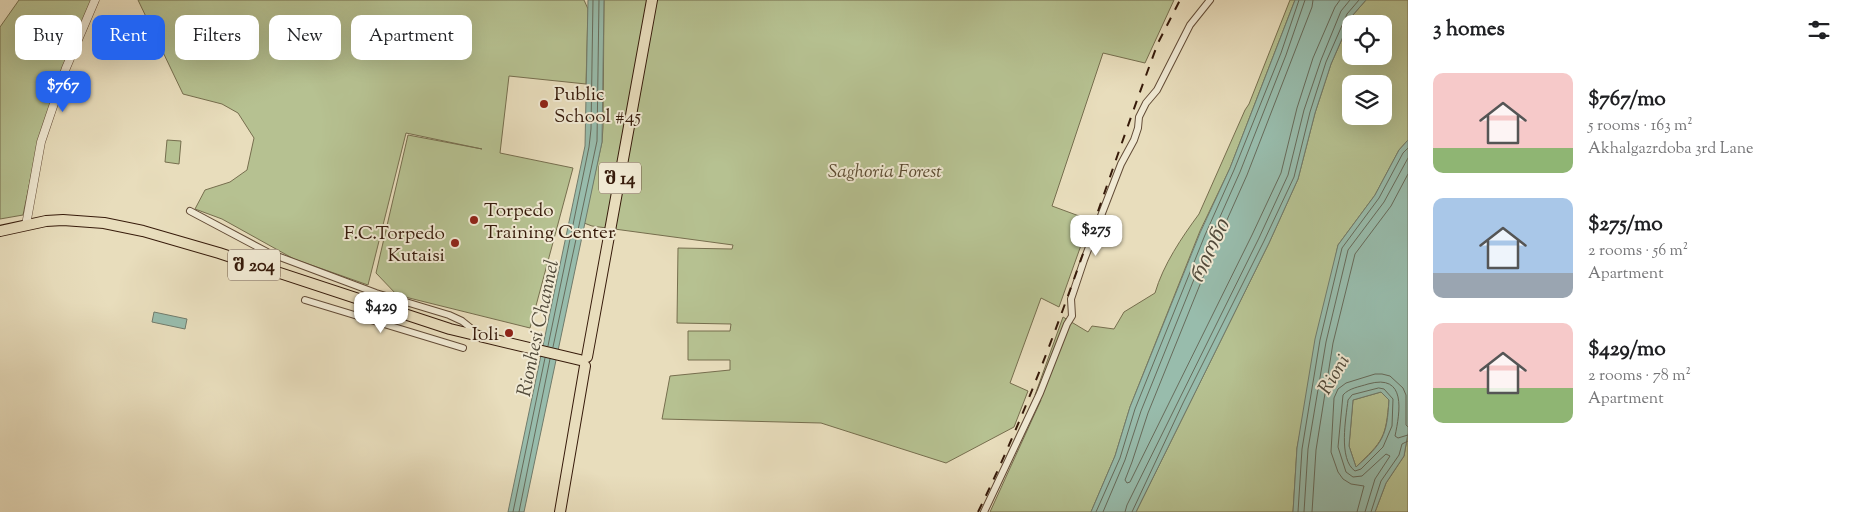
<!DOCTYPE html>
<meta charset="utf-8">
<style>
:root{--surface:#fff;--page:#f6f6f6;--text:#202124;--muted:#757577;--accent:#2563eb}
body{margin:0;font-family:"Sorts Mill Goudy","Noto Serif Georgian",serif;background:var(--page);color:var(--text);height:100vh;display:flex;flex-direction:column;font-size:19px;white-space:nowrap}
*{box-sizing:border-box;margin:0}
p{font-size:16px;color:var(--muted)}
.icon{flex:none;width:28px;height:28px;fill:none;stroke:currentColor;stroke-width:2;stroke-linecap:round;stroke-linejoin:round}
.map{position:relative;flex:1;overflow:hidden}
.drawer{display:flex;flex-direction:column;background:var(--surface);width:450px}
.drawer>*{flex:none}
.banner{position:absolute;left:15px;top:15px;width:475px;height:45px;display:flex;gap:10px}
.tools{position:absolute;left:1342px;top:15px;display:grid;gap:10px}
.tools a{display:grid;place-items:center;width:50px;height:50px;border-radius:10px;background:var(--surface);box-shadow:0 5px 20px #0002;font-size:25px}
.price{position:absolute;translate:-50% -42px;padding:0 11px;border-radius:10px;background:#fff;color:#222;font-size:16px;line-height:32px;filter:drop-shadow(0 1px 2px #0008)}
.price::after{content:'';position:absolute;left:50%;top:30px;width:15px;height:11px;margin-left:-8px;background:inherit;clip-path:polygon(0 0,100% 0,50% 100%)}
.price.selected{background:var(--accent);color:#fff}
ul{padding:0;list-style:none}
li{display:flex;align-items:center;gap:15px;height:125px;padding:0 25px}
li span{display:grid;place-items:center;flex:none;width:140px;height:100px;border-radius:10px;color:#555}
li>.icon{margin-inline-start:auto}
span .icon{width:60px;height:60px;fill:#fffc;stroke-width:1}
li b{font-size:21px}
h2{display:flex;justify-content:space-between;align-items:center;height:60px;padding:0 25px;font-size:21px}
.pill{padding:0 18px;border-radius:10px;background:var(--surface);box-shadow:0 5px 20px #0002;font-size:18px;line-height:45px}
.pill.selected{background:var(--accent);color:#fff}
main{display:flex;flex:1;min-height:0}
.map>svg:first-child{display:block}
</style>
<main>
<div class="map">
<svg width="1408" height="512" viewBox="0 0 1408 512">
<rect width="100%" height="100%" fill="#e8ddbc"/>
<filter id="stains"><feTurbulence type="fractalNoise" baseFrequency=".004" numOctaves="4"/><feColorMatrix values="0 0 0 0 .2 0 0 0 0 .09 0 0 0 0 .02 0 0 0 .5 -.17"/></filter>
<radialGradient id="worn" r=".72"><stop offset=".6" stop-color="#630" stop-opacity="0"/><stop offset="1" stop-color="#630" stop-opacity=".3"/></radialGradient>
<g fill="#b6c191" stroke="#766e4e" fill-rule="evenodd">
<path d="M19,0h73l-59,167 -10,48 -23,4v-192z"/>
<path d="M138,0h446l4,9 -2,75 -77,-8 -9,77 73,15 -43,160 -133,-33 -21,-22 32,-138 74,14 -76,-16 -38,152 -74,-26 -72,-40 -27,-10 10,-19 25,-8 17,-12 7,-32 -16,-25 -16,-9 -39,-10z"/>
<path d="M604,0h570l-29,63 -42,-10 -51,153 38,14 -31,87 -18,-9 -31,85 18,8 -14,36 -68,36 -125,-40 -159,-4 8,-43 60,-6v-10h-42v-29h42l1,-7 -54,-1 1,-75 54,1 1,-4 -141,-19 -8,-3 18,-81 1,-15z"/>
<path d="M1290,0h5l-65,168 -30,63 -70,176 -15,49 -24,56h-101l51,-112 -6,-5 28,-78 25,15 4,-6 22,3 10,-17 31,-19c8,-28 27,-56 44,-79l46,-104 4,-6z"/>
<path d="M1366,0h42v140l-9,10 -24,45 -37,50 -41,203 -4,64h-157l133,-269 29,-64 17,-66 16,-49 21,-48zM1351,24h33v32h-33zM1351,84h33v32h-33z"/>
<path d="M167,140l14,1 -2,23 -14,-2z"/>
<path d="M1381,392l8,8c-3,38 -6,41 -33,67l-7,-21 4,-46z"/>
<path d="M1408,433v79h-33l11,-29 18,-27z"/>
</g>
<g fill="#98bcac" stroke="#717b6b" fill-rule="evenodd">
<path d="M588,0h16l-2,142 -78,370h-16l77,-366z"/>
<path d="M1295,0h71l-14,16 -21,48 -16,49 -17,66 -29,64 -133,269h-45l24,-56 15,-49 70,-174 30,-65z"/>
<path d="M1408,140v293l-4,23 -18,27 -11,29h-82l4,-64 18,-109 23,-94 37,-50 24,-45zM1381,392l8,8c-2,36 -6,43 -33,67l-7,-21 4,-46z"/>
<path d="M154,312l33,7 -2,10 -33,-7z"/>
</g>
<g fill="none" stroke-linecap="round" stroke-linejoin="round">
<g stroke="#676b5b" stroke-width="1">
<path d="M1313,0l-1,7 -65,168 -29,65 -70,173 -16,49 -7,18 2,3 3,-1 122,-247 29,-62 16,-65 16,-50 22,-51 5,-7"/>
<path d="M548,346l41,-199 2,-18 2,-129"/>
<path d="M553,347l44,-206 2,-141"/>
<path d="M1379,388l5,1 9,10 -1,27 -9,21 -22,22 -6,2c-17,-12 -9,-53 -7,-71l4,-5z"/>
<path d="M513,512l32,-154"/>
<path d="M519,512l31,-153"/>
<path d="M1096,512l24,-54 15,-49 70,-174 29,-65 47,-117 18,-53"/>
<path d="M1103,512l22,-52 16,-49 70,-174 29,-65 46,-117 19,-55"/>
<path d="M1125,512l2,-7 132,-267 29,-63 16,-65 17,-50 20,-49 9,-11"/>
<path d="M1132,512l51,-109 81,-162 30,-64 16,-65 16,-50 21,-48 12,-14"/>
<path d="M1298,512l4,-63 18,-109 22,-92 37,-50 24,-45 5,-5"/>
<path d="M1304,512l4,-63 18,-107 22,-92 36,-48 24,-44"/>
<path d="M1312,512l4,-62 17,-107 22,-89 36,-48 17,-32"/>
<path d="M1357,512l7,-26 -13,-2 -8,-5 -5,-7 -7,-20 3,-54 4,-9 8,-6 29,-9h7l8,2 13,12 3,7v30l2,2"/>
<path d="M1365,512l10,-33 15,-23 -4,-2 -24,22 -9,1 -7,-5 -8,-25 5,-52c6,-7 16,-8 25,-11 39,-11 32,28 27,52l3,2 10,-3"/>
<path d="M1371,512l10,-31 18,-26 3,-11 6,-3"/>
</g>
<g stroke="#624b36" stroke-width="8">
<g id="minor">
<path d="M190,211l79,42 107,40 73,22 13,6 10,8 4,6"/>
<path d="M305,300l158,48"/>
<path d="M984,512l56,-119 27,-69 5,-8 -1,-17 13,-39 37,-96 13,-24 4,-12 1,-11 7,-14 11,-13 33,-65 20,-25"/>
</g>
</g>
<g stroke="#624b36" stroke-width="9">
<path id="tertiary" d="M26,225l15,-83 25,-74 29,-68"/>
</g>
<g stroke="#361a0a" stroke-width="12">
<g id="primary">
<path d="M0,231l46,-10 17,-1 41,3 39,8 76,22 231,76 130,31"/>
<path d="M587,357l65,-357"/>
<path d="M560,512l25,-146"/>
</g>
</g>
<use href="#minor" stroke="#f0e9d3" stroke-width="6"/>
<use href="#tertiary" stroke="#f0e9d3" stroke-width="8"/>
<use href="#primary" stroke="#e8ddbc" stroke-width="10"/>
<path stroke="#361a0a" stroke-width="2" stroke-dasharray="9 9" stroke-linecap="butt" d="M978,512c74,-150 121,-312 180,-469l22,-43"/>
</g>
<g fill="#8f2418" stroke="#f0e9d3" stroke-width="2">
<circle cx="544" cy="104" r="5"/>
<circle cx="474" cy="220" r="5"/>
<circle cx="455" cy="243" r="5"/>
<circle cx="509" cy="333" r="5"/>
</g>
<g text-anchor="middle" stroke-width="4" stroke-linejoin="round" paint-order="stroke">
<g fill="#f0e9d3" stroke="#6e5846" stroke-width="1">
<rect x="599" y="162.5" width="42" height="31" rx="4"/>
<rect x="228" y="249.5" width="52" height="31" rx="4"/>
</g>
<g font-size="18" font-weight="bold" fill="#361a0a">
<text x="620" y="184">შ 14</text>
<text x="254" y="271">შ 204</text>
</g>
<g font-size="19" fill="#361a0a" stroke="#f0e9d3" text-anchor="start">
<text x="554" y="100">Public<tspan x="554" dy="22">School #45</tspan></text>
<text x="484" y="216">Torpedo<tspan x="484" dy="22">Training Center</tspan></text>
<text x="445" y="239" text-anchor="end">F.C.Torpedo<tspan x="445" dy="22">Kutaisi</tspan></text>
<text x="499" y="340" text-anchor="end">Ioli</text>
</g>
<g font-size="19" font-style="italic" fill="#5c4c32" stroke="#f0e9d3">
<text x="885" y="177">Saghoria Forest</text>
</g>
<g font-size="20" font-style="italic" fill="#534b3b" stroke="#f0e9d3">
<text transform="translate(1209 251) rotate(-65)" y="7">რიონი</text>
<text transform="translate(537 328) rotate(-78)" y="7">Rionhesi Channel</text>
<text transform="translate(1333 374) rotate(-59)" y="7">Rioni</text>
</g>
</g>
<rect width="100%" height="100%" filter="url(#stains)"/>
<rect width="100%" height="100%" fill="url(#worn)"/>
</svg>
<div class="tools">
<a><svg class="icon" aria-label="locate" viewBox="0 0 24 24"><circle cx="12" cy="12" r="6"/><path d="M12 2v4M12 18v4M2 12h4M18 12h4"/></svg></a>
<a><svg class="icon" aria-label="layers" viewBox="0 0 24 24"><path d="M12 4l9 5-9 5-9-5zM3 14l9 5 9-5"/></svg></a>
</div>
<b class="price selected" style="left:63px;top:113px">$767</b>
<b class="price" style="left:1096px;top:257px">$275</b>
<b class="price" style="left:381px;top:334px">$429</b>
<div class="banner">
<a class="pill">Buy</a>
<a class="pill selected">Rent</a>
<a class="pill">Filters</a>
<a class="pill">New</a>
<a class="pill">Apartment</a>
</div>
</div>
<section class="drawer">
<h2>3 homes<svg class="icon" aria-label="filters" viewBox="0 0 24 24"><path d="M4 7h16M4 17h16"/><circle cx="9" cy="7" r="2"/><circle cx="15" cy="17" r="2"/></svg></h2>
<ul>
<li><span style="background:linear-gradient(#f6c9c9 75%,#8fb573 0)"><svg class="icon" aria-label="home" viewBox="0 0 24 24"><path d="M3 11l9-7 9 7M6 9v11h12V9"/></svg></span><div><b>$767/mo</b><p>5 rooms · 163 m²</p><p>Akhalgazrdoba 3rd Lane</p></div></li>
<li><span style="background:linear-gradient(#a9c7e8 75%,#9aa5b1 0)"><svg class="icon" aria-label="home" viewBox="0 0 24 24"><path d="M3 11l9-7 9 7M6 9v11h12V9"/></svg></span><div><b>$275/mo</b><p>2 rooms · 56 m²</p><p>Apartment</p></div></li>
<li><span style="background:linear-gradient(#f6c9c9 65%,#8fb573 0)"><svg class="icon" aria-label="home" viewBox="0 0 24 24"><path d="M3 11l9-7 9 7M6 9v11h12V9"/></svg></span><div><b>$429/mo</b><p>2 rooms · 78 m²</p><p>Apartment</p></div></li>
</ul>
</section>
</main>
